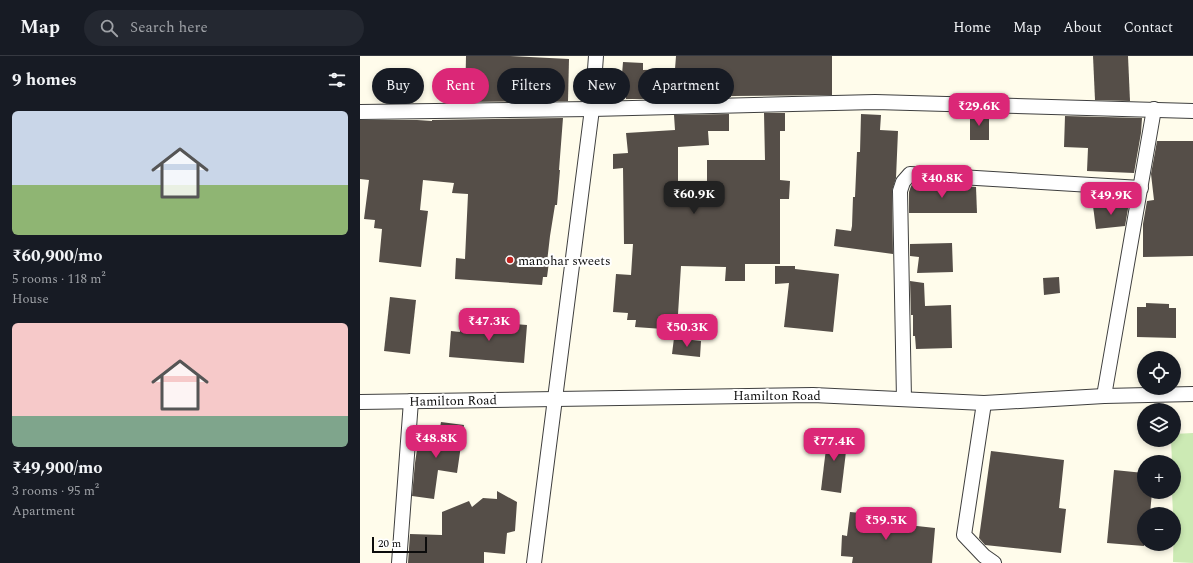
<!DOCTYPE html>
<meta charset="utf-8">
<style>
:root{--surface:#171b24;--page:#242831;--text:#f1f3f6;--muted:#9ea1a6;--line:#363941;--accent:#db2777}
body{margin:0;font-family:Spectral,serif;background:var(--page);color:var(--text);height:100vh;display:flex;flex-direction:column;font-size:15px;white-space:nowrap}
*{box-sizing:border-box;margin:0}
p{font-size:13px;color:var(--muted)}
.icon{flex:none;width:22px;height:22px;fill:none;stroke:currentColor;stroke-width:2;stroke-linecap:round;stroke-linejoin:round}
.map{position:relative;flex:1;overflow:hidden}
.details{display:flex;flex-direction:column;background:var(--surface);width:360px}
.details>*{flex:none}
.guide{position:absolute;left:12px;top:12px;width:380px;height:36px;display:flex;gap:8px}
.controls{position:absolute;left:777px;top:295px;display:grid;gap:8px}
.controls a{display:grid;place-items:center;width:44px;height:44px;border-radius:50%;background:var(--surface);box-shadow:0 2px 6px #0003;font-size:20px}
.scale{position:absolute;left:12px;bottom:10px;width:55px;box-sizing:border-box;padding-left:4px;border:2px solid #0c0c0c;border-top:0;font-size:11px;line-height:14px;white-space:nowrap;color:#0c0c0c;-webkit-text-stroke:3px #fff;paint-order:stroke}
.price{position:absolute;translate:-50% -34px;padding:0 9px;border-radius:8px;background:var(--accent);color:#fff;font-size:13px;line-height:26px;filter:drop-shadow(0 1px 2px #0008)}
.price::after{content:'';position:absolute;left:50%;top:24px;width:12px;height:9px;margin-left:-6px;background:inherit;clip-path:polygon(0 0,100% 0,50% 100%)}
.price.current{background:#222;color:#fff}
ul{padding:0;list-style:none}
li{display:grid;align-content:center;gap:8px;height:212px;padding:0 12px}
li span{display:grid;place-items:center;height:124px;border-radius:6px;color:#555}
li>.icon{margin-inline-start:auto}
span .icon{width:72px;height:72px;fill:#fffc;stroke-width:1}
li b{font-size:17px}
h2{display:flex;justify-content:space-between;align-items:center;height:48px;padding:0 12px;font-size:17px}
.tag{padding:0 14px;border-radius:18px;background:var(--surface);box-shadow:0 2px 6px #0003;font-size:14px;line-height:36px}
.tag.current{background:var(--accent);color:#fff}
header{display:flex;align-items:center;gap:24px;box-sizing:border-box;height:56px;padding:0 20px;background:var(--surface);border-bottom:1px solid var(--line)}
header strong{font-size:19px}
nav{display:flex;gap:22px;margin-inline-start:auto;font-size:14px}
.search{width:280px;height:36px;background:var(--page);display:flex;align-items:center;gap:10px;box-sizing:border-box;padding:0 14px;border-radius:22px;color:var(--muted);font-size:15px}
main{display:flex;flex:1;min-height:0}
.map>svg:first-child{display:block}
</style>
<header>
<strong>Map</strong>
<div class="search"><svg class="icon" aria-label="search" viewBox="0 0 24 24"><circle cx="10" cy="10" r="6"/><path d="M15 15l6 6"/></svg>Search here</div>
<nav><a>Home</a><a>Map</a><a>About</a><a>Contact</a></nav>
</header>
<main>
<section class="details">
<h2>9 homes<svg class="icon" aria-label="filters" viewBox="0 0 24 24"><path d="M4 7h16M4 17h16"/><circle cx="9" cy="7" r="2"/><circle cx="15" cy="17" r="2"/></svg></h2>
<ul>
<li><span style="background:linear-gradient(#c9d6e8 60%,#8fb573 0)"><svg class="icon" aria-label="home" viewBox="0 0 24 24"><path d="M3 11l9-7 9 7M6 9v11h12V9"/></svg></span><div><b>₹60,900/mo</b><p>5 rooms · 118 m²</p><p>House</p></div></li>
<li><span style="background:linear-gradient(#f6c9c9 75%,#7fa58c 0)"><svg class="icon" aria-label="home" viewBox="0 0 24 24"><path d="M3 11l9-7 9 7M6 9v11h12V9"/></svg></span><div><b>₹49,900/mo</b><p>3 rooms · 95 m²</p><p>Apartment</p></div></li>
</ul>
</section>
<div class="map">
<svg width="833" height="507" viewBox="0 0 833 507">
<rect width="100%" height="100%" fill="#fffceb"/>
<path fill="#cceab4" d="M833,377v130l-20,-1 1,-48h-1l-1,-22h2v-30h-2l-1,-22h3v-6z"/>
<g fill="#554e48">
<path d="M106,0h44l59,3 -1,42 -103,1z"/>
<path d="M316,0h156v39l-101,1v1l-90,2h-15v-12h-5l2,-25 20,1v7l32,-1z"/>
<path d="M733,0h35l2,45 -35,-1z"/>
<path d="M404,57h21v18h-5v49l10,1 -1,18h-9v65h-35v17h-20l1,-14 -45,-1 -4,64 -42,-3 1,-7h-9l1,-7 -15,-1 3,-38 15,1 2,-31h-9l-1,-76 -10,1v-15l15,-1 -2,-20 49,-3 -1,-15 55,-1v17h-21l1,14 -31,2v40l29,-1v-26h58z"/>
<path d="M610,57l19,1v26h-19z"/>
<path d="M501,58l20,1 -1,15 18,1 -2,47 -4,13 1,63 -59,-8 2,-17 15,2 1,-5 1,-29h2l2,-45h3z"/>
<path d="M705,60l77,2 -1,15 -7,40 -47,-2 1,-23 -24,-1z"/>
<path d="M203,62l-4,52h1l-3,35h-2l-5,31 -3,26h2l-2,15h-4l-1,8 -87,-6 1,-21 9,1 3,-65 -16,-1 2,-10 -31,-3 -3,30 8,1 -7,56 -42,-5 3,-33 -8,-1 1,-8 -11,-1 5,-39 -9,-1v-59h57l15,1v-1z"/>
<path d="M797,85h36v115l-50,1v-33l4,-23 7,-1 -3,-26z"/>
<path d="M554,127l62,4 1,26h-68v-21l2,-6z"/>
<path d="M769,147l-4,23 -29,3 -3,-23z"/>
<path d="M592,187l1,29 -36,1 2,-16 -9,-1v-12z"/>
<path d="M415,210h20v3l44,5 -6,58 -49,-5 5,-44 -14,1z"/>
<path d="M699,221l1,16 -16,2 -1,-17z"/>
<path d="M550,225l14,2 1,23 26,-1 1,43 -36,1 -1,-13h-2v-21h-2z"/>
<path d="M30,241l26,3 -6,54 -26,-3z"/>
<path d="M786,247l23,1v4h7v30l-39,-1v-30h9z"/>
<path d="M101,264l66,5 -3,38 -75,-6 2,-26 9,1z"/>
<path d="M314,282l27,3 -1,16 -28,-3z"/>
<path d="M81,366l23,3 -7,48 -19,-3 -4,29 -22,-3 3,-33 4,-27 19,2z"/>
<path d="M468,376l20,3 -7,58 -20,-3z"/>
<path d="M631,395l73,9 -5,48 7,1 -5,44 -76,-8 -6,-7z"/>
<path d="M754,414l30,3v19h8l-2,22h-6v32l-37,-3z"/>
<path d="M137,435l20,11 -2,29 -8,2 -2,21 -21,-2v11h-76l2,-29 32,1v-23l27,-11 3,6 11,-9 14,1z"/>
<path d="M490,456l31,3v7l54,6 -3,35h-80l1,-6 -12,-1 1,-21 5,1z"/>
</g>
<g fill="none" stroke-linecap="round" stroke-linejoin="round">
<g stroke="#3f3f3f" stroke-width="16">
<g id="street">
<path d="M0,56l232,-3 283,-7 318,9"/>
<path d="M744,340l50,-287"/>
<path d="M544,343l-4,-208 3,-9 7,-8 231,14"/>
<path d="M0,346l453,-7 171,8 120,-7 89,-2"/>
<path d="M624,347l-20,132 20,21 10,7"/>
<path d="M39,507l12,-162"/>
<path d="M174,507l58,-454 4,-53"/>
</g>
</g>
<use href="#street" stroke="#fff" stroke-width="14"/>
</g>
<circle fill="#c02420" stroke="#fff" stroke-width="1.5" cx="150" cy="204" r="4"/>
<g text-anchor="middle" stroke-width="4" stroke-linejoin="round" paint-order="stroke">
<g font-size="13" fill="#0c0c0c" stroke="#fff" text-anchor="start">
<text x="158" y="209">manohar sweets</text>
</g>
<g font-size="13" fill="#0c0c0c" stroke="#fff">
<text x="417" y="344">Hamilton Road</text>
<text transform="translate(93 344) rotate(-1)" y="5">Hamilton Road</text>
</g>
</g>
</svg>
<div class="controls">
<a><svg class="icon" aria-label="locate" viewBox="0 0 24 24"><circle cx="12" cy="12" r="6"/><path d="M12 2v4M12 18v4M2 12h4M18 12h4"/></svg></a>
<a><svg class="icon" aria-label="layers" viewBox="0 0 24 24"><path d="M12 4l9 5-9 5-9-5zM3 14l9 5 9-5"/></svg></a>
<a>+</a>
<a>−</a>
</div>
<div class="scale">20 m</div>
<b class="price" style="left:619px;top:71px">₹29.6K</b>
<b class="price" style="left:582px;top:143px">₹40.8K</b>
<b class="price current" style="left:334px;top:159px">₹60.9K</b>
<b class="price" style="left:751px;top:160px">₹49.9K</b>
<b class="price" style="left:129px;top:286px">₹47.3K</b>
<b class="price" style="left:327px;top:292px">₹50.3K</b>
<b class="price" style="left:76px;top:403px">₹48.8K</b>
<b class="price" style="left:474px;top:406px">₹77.4K</b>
<b class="price" style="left:526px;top:485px">₹59.5K</b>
<div class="guide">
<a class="tag">Buy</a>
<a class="tag current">Rent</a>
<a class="tag">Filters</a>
<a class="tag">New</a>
<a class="tag">Apartment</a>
</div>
</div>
</main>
